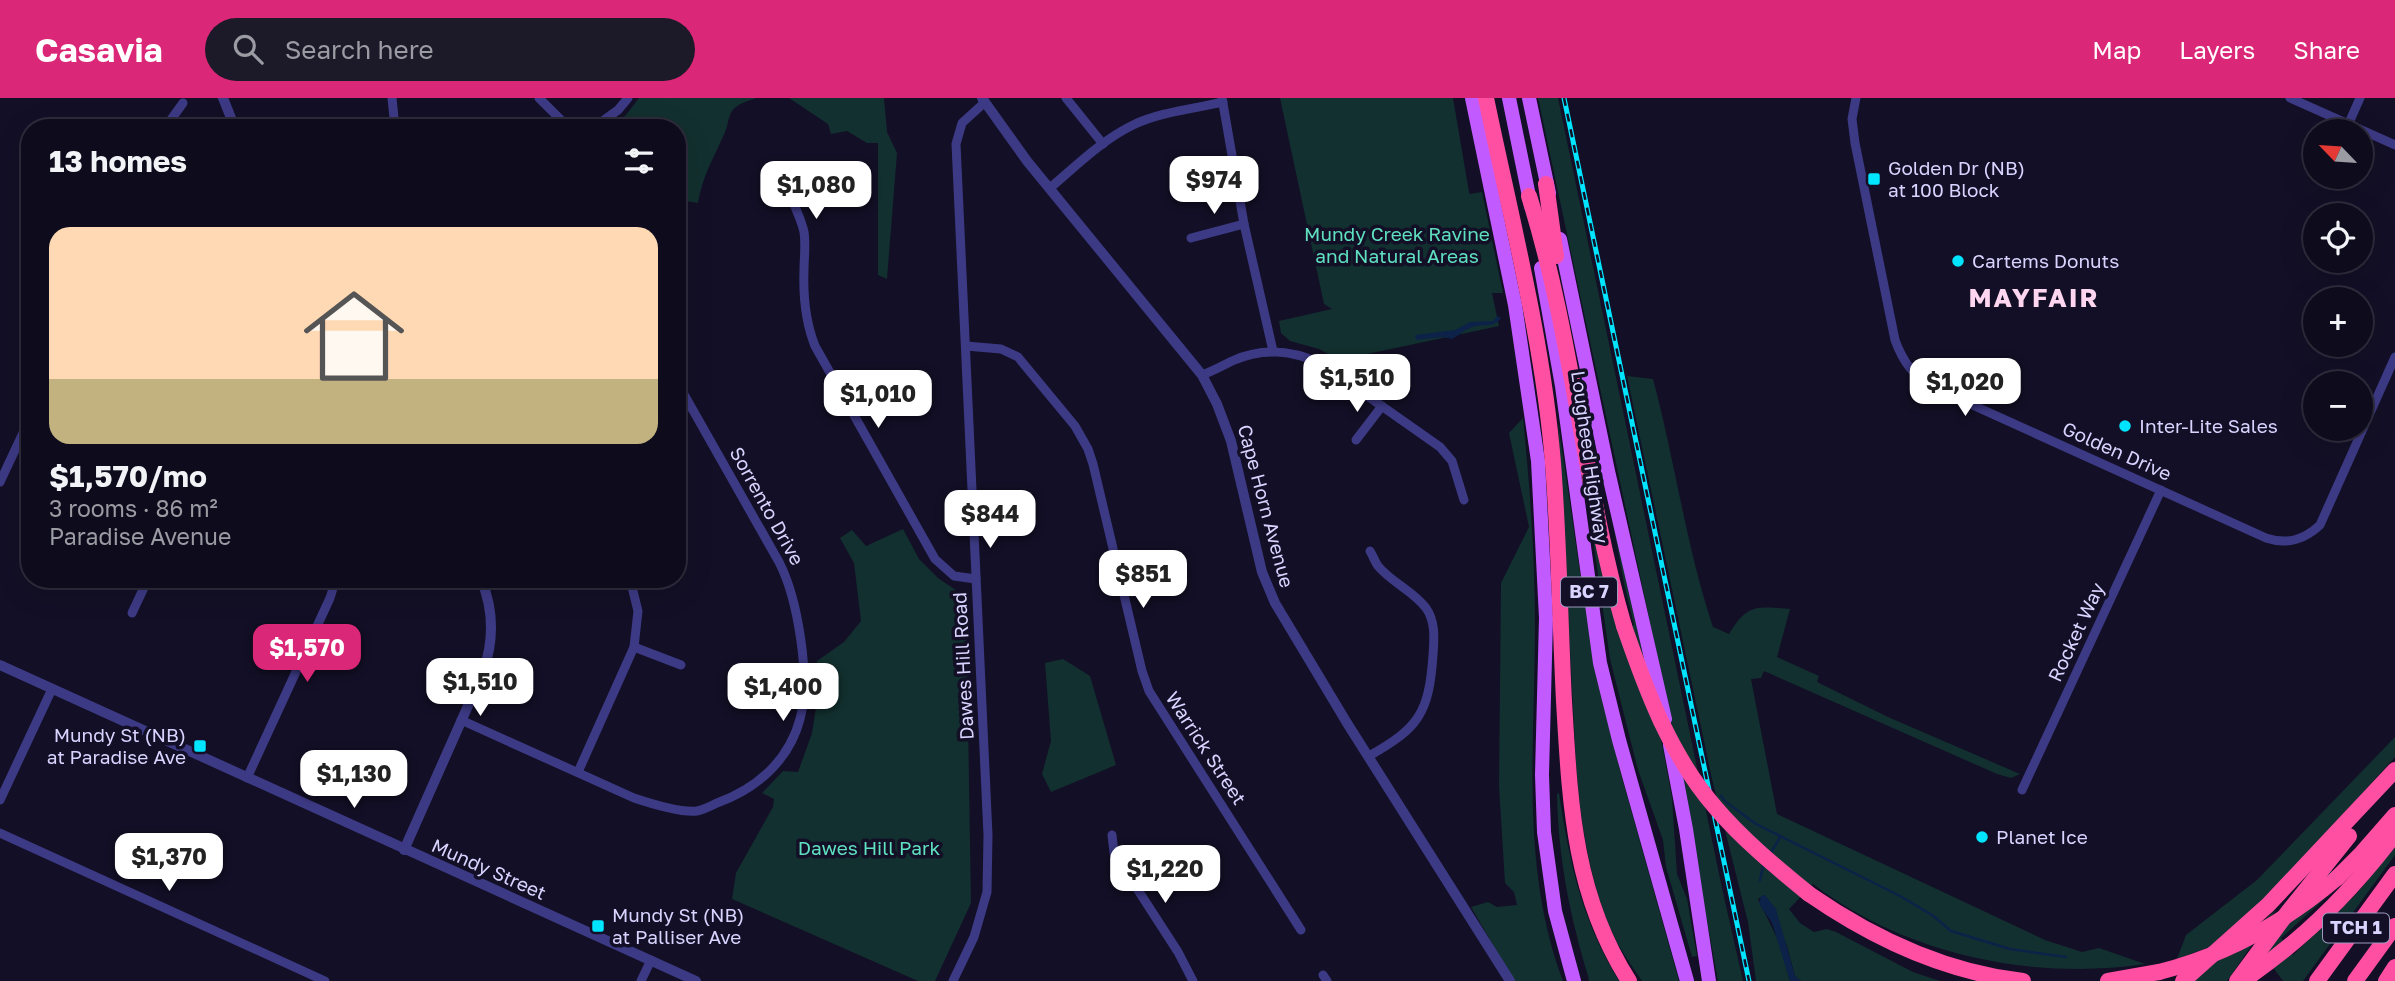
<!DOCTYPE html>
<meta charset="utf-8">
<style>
:root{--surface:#0e0b1c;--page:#1c1929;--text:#f1f3f6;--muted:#9b9ba3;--line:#2e2b3b;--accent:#db2777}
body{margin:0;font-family:"Golos Text",sans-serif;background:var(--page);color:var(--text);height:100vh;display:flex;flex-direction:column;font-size:26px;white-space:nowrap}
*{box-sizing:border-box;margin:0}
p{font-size:23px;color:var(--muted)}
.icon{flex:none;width:38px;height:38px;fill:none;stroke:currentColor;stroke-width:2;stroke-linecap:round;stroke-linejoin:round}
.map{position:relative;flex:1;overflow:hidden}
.details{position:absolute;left:21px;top:21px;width:665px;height:469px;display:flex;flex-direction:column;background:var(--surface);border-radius:28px;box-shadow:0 7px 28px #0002,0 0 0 2px var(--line)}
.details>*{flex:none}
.needle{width:46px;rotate:295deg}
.controls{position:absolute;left:2303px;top:21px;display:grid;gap:14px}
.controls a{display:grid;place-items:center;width:70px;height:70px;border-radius:50%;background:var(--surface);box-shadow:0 7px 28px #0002,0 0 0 2px var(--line);font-size:35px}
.price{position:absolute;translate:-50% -60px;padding:0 16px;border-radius:14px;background:#fff;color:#222;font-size:23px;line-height:46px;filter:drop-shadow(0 2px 4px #0008)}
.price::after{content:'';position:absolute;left:50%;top:42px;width:21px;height:16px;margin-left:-10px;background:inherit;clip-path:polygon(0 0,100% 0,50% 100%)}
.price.on{background:var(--accent);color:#fff}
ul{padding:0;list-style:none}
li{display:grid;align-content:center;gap:14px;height:371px;padding:0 28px}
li+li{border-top:2px solid var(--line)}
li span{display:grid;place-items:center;height:217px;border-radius:21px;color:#555}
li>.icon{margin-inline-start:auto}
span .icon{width:126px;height:126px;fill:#fffc;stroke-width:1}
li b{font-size:30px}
h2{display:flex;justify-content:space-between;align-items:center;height:84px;padding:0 28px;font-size:30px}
header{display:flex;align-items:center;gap:42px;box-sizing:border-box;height:98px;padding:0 35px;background:var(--accent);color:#fff}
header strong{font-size:33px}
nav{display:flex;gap:38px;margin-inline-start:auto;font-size:24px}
.search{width:490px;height:63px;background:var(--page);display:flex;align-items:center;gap:18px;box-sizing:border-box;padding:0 24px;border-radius:38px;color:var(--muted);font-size:26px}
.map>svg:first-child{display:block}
</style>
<header>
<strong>Casavia</strong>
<div class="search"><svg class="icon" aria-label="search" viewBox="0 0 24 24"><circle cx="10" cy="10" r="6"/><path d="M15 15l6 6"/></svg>Search here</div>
<nav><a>Map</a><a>Layers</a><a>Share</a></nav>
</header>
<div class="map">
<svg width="2395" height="883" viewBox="0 0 2395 883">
<rect width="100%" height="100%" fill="#130f26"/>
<g fill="#12302f">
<path d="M639,0h117c-8,3 -19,6 -24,13 -4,6 -4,15 -7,21 -11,26 -22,42 -27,71l-12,-2 -9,3v-76h-66l15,-13z"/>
<path d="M789,0h95l3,34 10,21 -10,126 -9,-4v-132h-11l-20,-12 -16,3 -3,-10z"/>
<path d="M1280,0h173l16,94 1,2 12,-2 21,101h-11l7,33 -160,34 -20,-11 -29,-8 -9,-8 -2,-12 53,-12 -8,-5z"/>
<path d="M1538,0h20l164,790 21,93h-25l-48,-265z"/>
<path d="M1627,278l26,3c22,82 33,167 60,248l16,7c18,-30 27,-28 61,-25l-13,48 42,19 -2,6 71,35 132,57 -9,4 -14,-4 -233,-103 -3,7 -10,1 26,135 268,126 37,12 17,-4 46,16c-114,17 -241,-10 -332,-80l-24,25 11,14 14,9 13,-3 9,3 77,40 27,9h-139l-6,-5 -8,-30 -22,-51 -7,4 20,41 12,41h-34l-8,-59 -36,-143z"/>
<path d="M1523,320c7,70 12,138 12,208 0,119 -15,241 28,355h-49l-43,-74 17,-5 9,5 20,-2 -3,-13 -9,-9 -6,-97 2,-203 28,-56 -20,-94z"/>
<path d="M1558,324l36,246 25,99 60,214h-37c-8,-12 -17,-24 -24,-37 -28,-55 -37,-119 -42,-180z"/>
<path d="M1601,360l62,291 9,49 5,76 10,25 10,57 -5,1 -26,-90 -3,-27 -25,-70 -28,-111 -26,-183 33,154 17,-5 -10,-42z"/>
<path d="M903,431l16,30 19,19 28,19 5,306 -36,78h-17l-186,-82 4,-26 37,-66 1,-8 -12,-6 21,-22 15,1 14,-39 5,-32v-40l27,-19 17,-21 -7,-58 -14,-25 12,-8 14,16z"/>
<path d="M1063,561l27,17 26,89 -65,27 -9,-18 9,-33 -6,-78z"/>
<path d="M2395,639v20l-79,87 -57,59 -50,44 -32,12 9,-24 71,-55z"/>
<path d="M1559,695c11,72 22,125 60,188h-30l-1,-5c-18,-60 -30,-119 -31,-182z"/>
<path d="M2395,749v8l-92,126h-20l-11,-15 -11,-2 12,-21 58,-73 10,14 -60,54 12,17 64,-62z"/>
<path d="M2276,812l-49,71h-35z"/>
</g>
<g fill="#0c2248">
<path d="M1497,218l4,2c-9,11 -16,5 -28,9 -7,2 -14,8 -21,12l-9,-2 -27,3 -1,-5 40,-5 15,-8 23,-1z"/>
<path d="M1765,797l11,14 19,67 6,5h-11l-18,-58 -13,-19 2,-8z"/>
</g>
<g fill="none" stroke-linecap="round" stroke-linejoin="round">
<g stroke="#0c2248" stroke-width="2.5">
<path d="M1721,698l5,6 30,22 144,72 32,19 19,16 59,18 56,8"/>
<path d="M1770,756l11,-18"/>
<path d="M1760,782l4,-18"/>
</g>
<g stroke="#3d3a85" stroke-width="9">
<path d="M392,0l3,30"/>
<path d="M539,0l30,30"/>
<path d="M1066,0l37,46"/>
<path d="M1222,0l22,126 29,127"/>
<path d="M1856,0l-4,21 3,24 40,197c8,22 19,37 40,48l331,150c21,7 38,2 54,-13l75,-168"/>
<path d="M2290,0l105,47"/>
<path d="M2348,27l12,-27"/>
<path d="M165,30l18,-25"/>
<path d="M593,30l25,-18 10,-12"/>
<path d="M790,71c-7,23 9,40 14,63 2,12 0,26 0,38 -1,27 1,51 11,76l120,213 19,17 22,3"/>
<path d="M1050,90c26,-22 52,-48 83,-63 27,-13 61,-16 90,-23"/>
<path d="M1191,140l53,-14"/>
<path d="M966,248l35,3 17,8 57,69 13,23 5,15 49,207 7,20 152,239"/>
<path d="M1202,277c11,-4 20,-9 30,-14 31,-14 60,-11 90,3l118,83 12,14 12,39"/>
<path d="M1356,342l26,-34"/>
<path d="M0,384l30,-64"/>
<path d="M132,515l16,-34"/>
<path d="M634,549l47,18"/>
<path d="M461,622l173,78c15,5 46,15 63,13 6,-1 14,-5 20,-8 39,-14 72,-42 83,-84 11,-40 -2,-120 -21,-157l-102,-180"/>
<path d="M1369,658c50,-28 60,-43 64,-101 1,-15 3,-33 -7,-47 -13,-17 -35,-26 -48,-42 -3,-4 -5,-10 -8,-15"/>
<path d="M578,674l56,-125 4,-36 -8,-32"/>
<path d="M247,680l83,-180 6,-19"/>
<path d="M2022,692l139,-300"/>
<path d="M0,702l52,-111"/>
<path d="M0,735l325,148"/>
<path d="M1112,737l2,18 64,99 15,29"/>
<path d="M1323,877l4,6"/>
<path d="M641,883l10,-21"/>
<path d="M953,883l21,-44 13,-45 1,-57 -32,-691 6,-21 22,-20"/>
</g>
<g stroke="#3d3a85" stroke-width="10">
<path d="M223,0l12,30"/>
<path d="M982,0l45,63 175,214 15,29 14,37 31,131 13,31 72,120 163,258"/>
<path d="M0,567l696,316"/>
<path d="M404,752l79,-178c11,-31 11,-62 -2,-93"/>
</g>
<g stroke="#c25bff" stroke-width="14">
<path d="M1472,0l43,207 23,156 8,157 -4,157 2,57 11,79 19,70"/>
<path d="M1509,0l22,108"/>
<path d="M1529,0l20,95"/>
<path d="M1560,141l48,232 57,248"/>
<path d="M1541,170l21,118 38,277 19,77 68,241"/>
<path d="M1670,647l16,84 23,152"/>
</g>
<g stroke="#ff4fa3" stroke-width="16">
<path d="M1486,0c25,121 57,242 67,365 6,79 7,159 11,238 6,101 9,192 65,280"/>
<path d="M1546,86l10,72"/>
<path d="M1529,98c44,140 54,289 95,430"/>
<path d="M2337,780l23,-23 35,-40"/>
<path d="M1809,796c65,45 135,78 214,87"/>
<path d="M2244,882c59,-40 108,-89 151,-146"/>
<path d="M2108,883l51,-9"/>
<path d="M2183,883l85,-76 127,-135"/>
<path d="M2237,883l51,-69 61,-76"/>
<path d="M2317,883l78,-107"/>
<path d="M2355,883l40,-55"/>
<path d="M2386,883l9,-14"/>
</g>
<g stroke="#00e5ff" stroke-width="5">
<path id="rail" d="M1564,0l185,883"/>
</g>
<use href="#rail" stroke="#130f26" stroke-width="2.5" stroke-dasharray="8" stroke-linecap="butt"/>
<g stroke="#ff4fa3" stroke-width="16">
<path d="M1624,528c22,64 46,129 91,181 27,32 61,60 94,87"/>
<path d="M2159,874c67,-17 125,-49 178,-94"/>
</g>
</g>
<g fill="#00e5ff" stroke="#130f26" stroke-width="2.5">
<rect x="1867" y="74" width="14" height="14" rx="3.5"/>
<circle cx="1958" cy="163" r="7"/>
<circle cx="2125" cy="328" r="7"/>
<rect x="193" y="641" width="14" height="14" rx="3.5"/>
<circle cx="1982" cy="739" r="7"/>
<rect x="591" y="821" width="14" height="14" rx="3.5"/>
</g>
<g text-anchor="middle" stroke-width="7" stroke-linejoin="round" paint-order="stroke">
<g fill="#130f26" stroke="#9e99be" stroke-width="2">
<rect x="1561" y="479.5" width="56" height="29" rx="5"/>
<rect x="2323" y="815.5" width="66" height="29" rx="5"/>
</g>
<g font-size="18" font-weight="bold" fill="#d9d4ff">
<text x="1589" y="500">BC 7</text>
<text x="2356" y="836">TCH 1</text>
</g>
<g font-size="19" fill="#d9d4ff" stroke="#130f26" text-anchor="start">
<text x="1888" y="77">Golden Dr (NB)<tspan x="1888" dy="22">at 100 Block</tspan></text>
<text x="1972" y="170">Cartems Donuts</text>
<text x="2139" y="335">Inter-Lite Sales</text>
<text x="186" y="644" text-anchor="end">Mundy St (NB)<tspan x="186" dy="22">at Paradise Ave</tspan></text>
<text x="1996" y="746">Planet Ice</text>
<text x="612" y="824">Mundy St (NB)<tspan x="612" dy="22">at Palliser Ave</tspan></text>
</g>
<g font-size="19" fill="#5fe0c0" stroke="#130f26">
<text x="1397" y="143">Mundy Creek Ravine<tspan x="1397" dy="22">and Natural Areas</tspan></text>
<text x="869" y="757">Dawes Hill Park</text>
</g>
<g font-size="19" fill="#d9d4ff" stroke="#130f26">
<text transform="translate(2117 353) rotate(24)" y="7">Golden Drive</text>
<text transform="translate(1590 359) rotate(82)" y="7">Lougheed Highway</text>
<text transform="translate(767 408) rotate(61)" y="7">Sorrento Drive</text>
<text transform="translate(1266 408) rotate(75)" y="7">Cape Horn Avenue</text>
<text transform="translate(2076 534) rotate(-65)" y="7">Rocket Way</text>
<text transform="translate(963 568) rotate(-93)" y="7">Dawes Hill Road</text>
<text transform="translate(1206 650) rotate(57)" y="7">Warrick Street</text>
<text transform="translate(489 771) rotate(24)" y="7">Mundy Street</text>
</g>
<g font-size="26" font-weight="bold" letter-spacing="2" fill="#ffd6f0" stroke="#130f26">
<text x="2034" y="209">MAYFAIR</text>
</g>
</g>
</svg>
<div class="controls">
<a><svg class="needle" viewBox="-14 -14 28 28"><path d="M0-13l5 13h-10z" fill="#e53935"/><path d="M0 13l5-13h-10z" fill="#9b9ba3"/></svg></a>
<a><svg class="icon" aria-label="locate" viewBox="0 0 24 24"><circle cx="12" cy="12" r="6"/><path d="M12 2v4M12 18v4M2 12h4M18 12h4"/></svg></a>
<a>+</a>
<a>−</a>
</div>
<b class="price" style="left:1214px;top:118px">$974</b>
<b class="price" style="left:816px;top:123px">$1,080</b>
<b class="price" style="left:1357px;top:316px">$1,510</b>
<b class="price" style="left:1965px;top:320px">$1,020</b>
<b class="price" style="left:878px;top:332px">$1,010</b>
<b class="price" style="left:990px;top:452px">$844</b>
<b class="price" style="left:1143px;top:512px">$851</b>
<b class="price on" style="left:307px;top:586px">$1,570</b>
<b class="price" style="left:480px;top:620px">$1,510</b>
<b class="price" style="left:783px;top:625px">$1,400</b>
<b class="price" style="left:354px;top:712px">$1,130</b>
<b class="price" style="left:169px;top:795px">$1,370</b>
<b class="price" style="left:1165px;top:807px">$1,220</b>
<section class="details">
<h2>13 homes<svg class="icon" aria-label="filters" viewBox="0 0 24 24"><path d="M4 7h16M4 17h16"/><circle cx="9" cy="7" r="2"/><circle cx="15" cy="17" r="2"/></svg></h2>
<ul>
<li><span style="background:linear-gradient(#ffd9b3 70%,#c2b280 0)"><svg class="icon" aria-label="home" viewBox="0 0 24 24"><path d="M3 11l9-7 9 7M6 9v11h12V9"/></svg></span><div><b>$1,570/mo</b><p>3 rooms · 86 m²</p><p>Paradise Avenue</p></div></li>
</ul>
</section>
</div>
